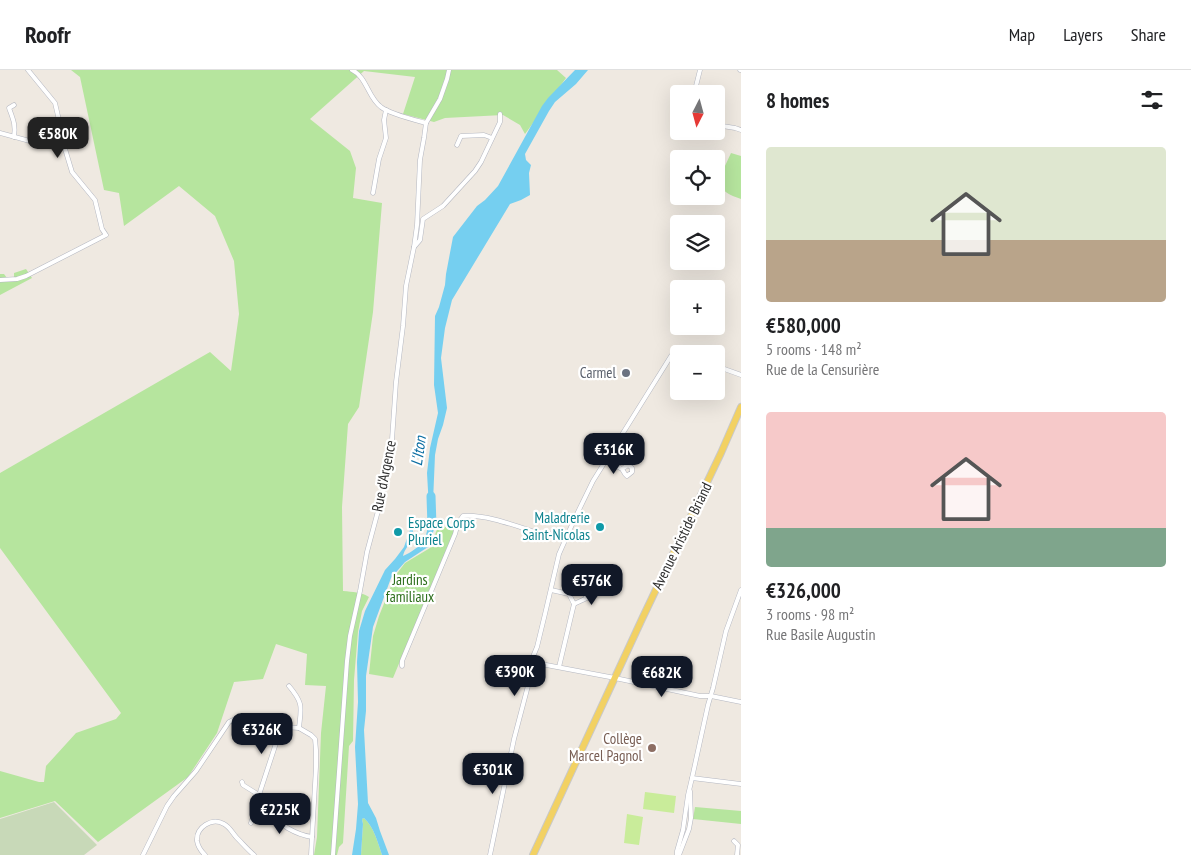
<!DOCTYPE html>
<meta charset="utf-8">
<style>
:root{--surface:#fff;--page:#f6f6f6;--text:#202124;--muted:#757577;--line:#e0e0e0;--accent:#111827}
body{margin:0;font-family:"PT Sans Narrow",sans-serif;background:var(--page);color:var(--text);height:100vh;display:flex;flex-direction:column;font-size:19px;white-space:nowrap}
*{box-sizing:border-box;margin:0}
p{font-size:16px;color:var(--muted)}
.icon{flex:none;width:28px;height:28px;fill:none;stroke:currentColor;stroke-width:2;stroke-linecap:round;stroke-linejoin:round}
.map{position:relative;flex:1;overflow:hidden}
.panel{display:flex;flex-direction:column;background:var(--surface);width:450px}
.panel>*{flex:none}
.needle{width:32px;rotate:186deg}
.fabs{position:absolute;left:670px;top:15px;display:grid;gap:10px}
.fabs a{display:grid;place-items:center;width:55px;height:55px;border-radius:5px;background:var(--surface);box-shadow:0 5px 20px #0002;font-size:25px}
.price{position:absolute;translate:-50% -42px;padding:0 11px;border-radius:10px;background:var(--accent);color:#fff;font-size:16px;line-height:32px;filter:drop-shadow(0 1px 2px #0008)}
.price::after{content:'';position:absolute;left:50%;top:30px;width:15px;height:11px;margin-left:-8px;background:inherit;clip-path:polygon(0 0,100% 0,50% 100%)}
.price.on{background:#222;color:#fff}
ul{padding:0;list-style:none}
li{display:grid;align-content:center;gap:10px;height:265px;padding:0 25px}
li span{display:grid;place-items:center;height:155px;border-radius:5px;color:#555}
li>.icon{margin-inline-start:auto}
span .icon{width:90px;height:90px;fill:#fffc;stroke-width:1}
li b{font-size:21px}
h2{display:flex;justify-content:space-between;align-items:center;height:60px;padding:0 25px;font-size:21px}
header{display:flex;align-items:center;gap:30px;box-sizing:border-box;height:70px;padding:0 25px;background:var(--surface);border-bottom:1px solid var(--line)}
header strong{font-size:24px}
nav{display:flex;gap:28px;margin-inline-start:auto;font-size:18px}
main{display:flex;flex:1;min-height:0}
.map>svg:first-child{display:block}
</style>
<header>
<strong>Roofr</strong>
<nav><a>Map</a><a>Layers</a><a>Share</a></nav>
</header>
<main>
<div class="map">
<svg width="741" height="785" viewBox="0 0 741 785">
<rect width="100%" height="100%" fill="#efe9e1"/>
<g fill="#b6e59e">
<path d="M71,0h486l9,8 -41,56 -5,-9 -17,-10 -58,3 -11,4 -31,-8 12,-37 -51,-6 -54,48 40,32 6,17 -3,30 29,5 -9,109 -14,95 -11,17 -6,83 1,84c10,1 18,1 26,6l-7,14 -4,21 -4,48 -1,61 -4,5 -6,97 -4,4 -2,8h-23l3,-18 4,-104 5,-47 -21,-1 2,-31 -31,-10 -13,35 -29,3 -17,51 -29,44 -90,65 -43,-41 -55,17v-47l39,11h5l2,-16 30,-33 40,-14 5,-6 -121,-165v-75l210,-121 21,19 8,-57 -5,-53 -19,-45 -36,-30 -55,40 -5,-33 -15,-3 -24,-113z"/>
<path d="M731,83l10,3v43c-11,-4 -18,-6 -23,-18z"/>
<path d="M26,199l6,9 -32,17v-21h4l3,4 7,-1v-4z"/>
<path d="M439,454l15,7 -61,147 -24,-4 4,-38 6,-20 16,-40 10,-13 25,-15z"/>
<path d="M695,737l46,4v13l-48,-5z"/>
<path d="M364,748c10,9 14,25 18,37h-21l2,-31 -1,-5z"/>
</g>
<path fill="#c8d9b8" d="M54,732l43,43 -13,10h-84v-36z"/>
<g fill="#c9ec9a">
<path d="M645,722l31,4 -2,17 -31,-4z"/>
<path d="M627,744l16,3 -4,28 -15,-2z"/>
</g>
<g fill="#75cff0">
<path d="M575,0h13l-12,14 -21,18 -6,9 -24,43 1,6 5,5 -2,8 1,22 -9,5 -11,4 -58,96 -7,28 -4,30 6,50 -4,17 -5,14 -3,16 -2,47 1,6h-5l-2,-35 3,-25 8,-35 -4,-28 1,-69 4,-9 6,-22 1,-11 7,-37 24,-31 8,-6 13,-14 44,-80 6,-8z"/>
<path d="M436,444l-1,12 -5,16 -2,5 -23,15 -14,16 -18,49 -7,49v35l-2,19 4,73 8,15 4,13 9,24h-7c-4,-12 -8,-28 -18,-37l-2,1 1,5 -2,31h-9l4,-26 2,-25 -3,-57 3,-45 -1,-40 2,-31 6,-20 20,-41 10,-11 9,-12 8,-23 1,-1 1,-5 2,1c-4,8 -2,17 -7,25 -3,5 -5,7 -6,12 19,-9 26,-18 25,-40z"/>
</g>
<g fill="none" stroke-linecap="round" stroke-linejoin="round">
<path stroke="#75cff0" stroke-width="9" d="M431,426l1,30"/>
<g stroke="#b4b7c1" stroke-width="5">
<g id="minor">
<path d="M352,0c15,7 16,28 29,37 9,7 34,13 45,16"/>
<path d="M740,0h1"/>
<path d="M694,24l6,-24"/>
<path d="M14,35l-5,3c4,11 7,17 5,29"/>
<path d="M716,55l19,3 6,2"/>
<path d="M0,63l37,10 25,-4"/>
<path d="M457,75l4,-9 23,-1 8,3"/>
<path d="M373,123l6,-34 7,-21 -2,-18 2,-10"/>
<path d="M414,177l6,-7 3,-21 20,-13 32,-35 6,-9 19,-40v-8"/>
<path d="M0,210l17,-1 9,-3 80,-41 -4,-6 -7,-29 -23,-28 -10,-33v-6l-7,-30 -27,-33"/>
<path d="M716,296l25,9"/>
<path d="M606,390l16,9 3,5 2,2 5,-4v-4l-4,-3 -6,4"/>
<path d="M551,520l18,4 5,10 13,-6 -6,-11 -12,7"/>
<path d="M532,589l9,5 74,14 85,18h11l30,6"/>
<path d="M402,596v-5l53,-127 3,-11 5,-7c25,-2 58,12 82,19l4,-2 2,3 14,3"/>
<path d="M559,597l15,-63"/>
<path d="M289,616c15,18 12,21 10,42l12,7 4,4 1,11v17l-5,88"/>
<path d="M692,708l49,6"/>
<path d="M242,712l1,3 16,10 22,-67"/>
<path d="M260,738c16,12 31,26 52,29"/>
<path d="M251,753l3,-9 6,-6 -1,-13"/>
<path d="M734,771l4,4 -1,10"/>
<path d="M143,785l24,-49 7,-10 22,-25 33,-49 8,-4 4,-1 30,9 28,2"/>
<path d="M205,785c-4,-4 -7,-8 -8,-14 -1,-14 15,-24 27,-17 6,3 9,10 13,14 6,6 11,12 17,17"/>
<path d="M333,785l14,-194 3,-25 10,-45 7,-39 15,-56 9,-42 5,-72 7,-56 3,-40 8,-39 3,-22 3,-65 4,-22 2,-15 14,-24 7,-20 2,-9"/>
<path d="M490,785l24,-116 15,-57 3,-23 5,-12 8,-33 14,-60 16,-36 18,-37 78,-125 4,-4 6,2"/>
<path d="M677,785v-4l6,-21 5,-35 4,-17 16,-73 5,-17 13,-57 15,-41"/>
<path d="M679,785l10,-26 2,-11 -1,-27"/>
</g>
</g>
<g stroke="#c9c9c9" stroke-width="8">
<path id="primary" d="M533,785l109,-236 79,-166 20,-46"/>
</g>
<use href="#minor" stroke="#fff" stroke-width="4"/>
<use href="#primary" stroke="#f2d163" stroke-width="6"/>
</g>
<circle fill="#6b7280" stroke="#fff" stroke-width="2" cx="626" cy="303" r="5"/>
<g fill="#0f9aa8" stroke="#fff" stroke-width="2">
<circle cx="600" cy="457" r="5"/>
<circle cx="398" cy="462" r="5"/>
</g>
<circle fill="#8d6e63" stroke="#fff" stroke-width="2" cx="652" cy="678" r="5"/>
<g text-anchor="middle" stroke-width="4.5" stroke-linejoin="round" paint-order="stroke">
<g font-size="15" fill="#5b616d" stroke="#fff" text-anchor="end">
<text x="616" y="308">Carmel</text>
</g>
<g font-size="15" fill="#2e2e2e" stroke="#fff">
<text transform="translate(384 406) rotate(-79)" y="5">Rue d'Argence</text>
<text transform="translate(682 466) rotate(-64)" y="5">Avenue Aristide Briand</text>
</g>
<g font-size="15" fill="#0d838f" stroke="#fff" text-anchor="end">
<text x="590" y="453">Maladrerie<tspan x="590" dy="17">Saint-Nicolas</tspan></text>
<text x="408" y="458" text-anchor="start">Espace Corps<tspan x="408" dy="17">Pluriel</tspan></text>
</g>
<g font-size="15" fill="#2c6e1b" stroke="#fff">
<text x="410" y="515">Jardins<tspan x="410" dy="17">familiaux</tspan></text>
</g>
<g font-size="15" fill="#785e54" stroke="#fff" text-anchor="end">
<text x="642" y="674">Collège<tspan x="642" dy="17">Marcel Pagnol</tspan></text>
</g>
<g font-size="16" font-style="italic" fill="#0d6fa3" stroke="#fff">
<text transform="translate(418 381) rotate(-82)" y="6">L'Iton</text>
</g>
</g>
</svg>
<div class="fabs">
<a><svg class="needle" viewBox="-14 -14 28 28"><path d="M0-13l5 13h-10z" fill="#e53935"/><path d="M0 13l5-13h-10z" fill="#757577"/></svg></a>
<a><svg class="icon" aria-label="locate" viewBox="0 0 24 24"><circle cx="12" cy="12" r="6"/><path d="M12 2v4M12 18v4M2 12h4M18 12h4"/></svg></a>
<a><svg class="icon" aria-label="layers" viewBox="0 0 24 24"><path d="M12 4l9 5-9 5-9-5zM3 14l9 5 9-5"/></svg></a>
<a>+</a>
<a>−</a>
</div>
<b class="price on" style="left:58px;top:89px">€580K</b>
<b class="price" style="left:614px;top:405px">€316K</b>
<b class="price" style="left:592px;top:536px">€576K</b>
<b class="price" style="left:515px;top:627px">€390K</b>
<b class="price" style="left:662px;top:628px">€682K</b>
<b class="price" style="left:262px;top:685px">€326K</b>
<b class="price" style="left:493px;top:725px">€301K</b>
<b class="price" style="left:280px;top:765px">€225K</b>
</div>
<section class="panel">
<h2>8 homes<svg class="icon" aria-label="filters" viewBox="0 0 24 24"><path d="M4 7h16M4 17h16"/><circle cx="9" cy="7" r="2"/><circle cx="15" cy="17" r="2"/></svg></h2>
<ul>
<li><span style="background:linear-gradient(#dfe7d0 60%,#b9a48a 0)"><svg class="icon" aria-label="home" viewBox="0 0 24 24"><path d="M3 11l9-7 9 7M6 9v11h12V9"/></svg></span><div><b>€580,000</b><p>5 rooms · 148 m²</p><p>Rue de la Censurière</p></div></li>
<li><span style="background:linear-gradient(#f6c9c9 75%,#7fa58c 0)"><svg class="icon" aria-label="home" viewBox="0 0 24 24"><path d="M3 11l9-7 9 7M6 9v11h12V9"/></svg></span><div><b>€326,000</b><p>3 rooms · 98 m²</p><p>Rue Basile Augustin</p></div></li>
</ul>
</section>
</main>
